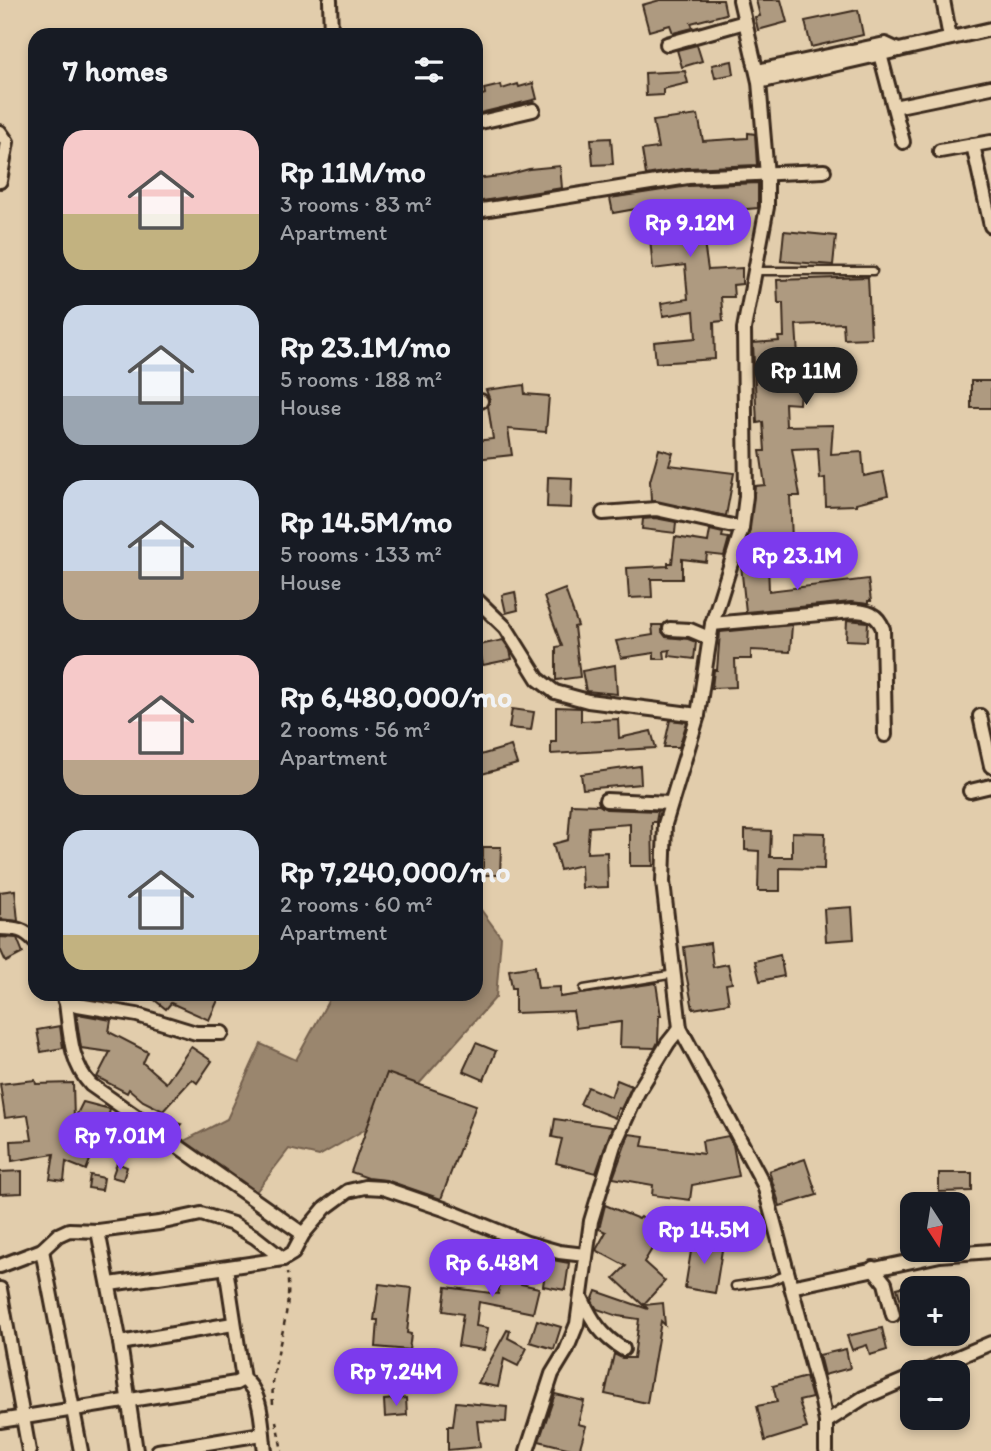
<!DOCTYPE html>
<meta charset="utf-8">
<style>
:root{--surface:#171b24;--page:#20242c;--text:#f1f3f6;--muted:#9ea1a6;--accent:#7c3aed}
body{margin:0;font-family:Itim,sans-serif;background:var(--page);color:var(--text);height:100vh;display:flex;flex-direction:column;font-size:26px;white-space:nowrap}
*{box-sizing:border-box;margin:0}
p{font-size:23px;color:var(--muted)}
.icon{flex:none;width:38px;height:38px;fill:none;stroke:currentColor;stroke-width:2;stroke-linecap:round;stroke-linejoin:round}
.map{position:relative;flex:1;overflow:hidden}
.details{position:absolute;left:28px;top:28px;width:455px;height:973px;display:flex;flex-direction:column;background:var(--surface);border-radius:21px;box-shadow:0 4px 10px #0003}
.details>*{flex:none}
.needle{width:46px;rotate:168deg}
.tools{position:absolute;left:900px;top:1192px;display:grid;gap:14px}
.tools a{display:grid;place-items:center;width:70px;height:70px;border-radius:14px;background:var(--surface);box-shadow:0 4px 10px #0003;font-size:35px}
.price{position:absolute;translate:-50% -60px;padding:0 16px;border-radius:24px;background:var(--accent);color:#fff;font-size:23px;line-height:46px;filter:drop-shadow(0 2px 4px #0008)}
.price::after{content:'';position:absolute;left:50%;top:42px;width:21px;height:16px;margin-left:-10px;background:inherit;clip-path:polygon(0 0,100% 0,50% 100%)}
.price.active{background:#222;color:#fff}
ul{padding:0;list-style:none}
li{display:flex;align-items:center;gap:21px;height:175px;padding:0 35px}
li span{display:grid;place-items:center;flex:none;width:196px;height:140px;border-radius:21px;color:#555}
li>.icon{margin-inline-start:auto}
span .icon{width:84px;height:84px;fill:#fffc;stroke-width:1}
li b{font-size:30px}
h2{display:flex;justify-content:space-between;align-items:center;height:84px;padding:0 35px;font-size:30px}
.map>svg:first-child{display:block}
</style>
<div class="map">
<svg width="991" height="1451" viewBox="0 0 991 1451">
<rect width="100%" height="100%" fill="#e2cdac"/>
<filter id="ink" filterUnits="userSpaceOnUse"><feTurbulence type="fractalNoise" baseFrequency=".0143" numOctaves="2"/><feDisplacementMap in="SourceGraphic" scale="14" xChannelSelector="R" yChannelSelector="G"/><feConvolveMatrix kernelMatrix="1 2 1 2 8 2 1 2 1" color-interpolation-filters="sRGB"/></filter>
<g filter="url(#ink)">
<path fill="#9a866e" stroke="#74614e" stroke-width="2" d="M476,903l25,34 -5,60 -85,96 -33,29 -59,34 -30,-7 -33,43 -74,-50 45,-23 34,-75 35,16 36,-66h144z"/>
<g fill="#ae9a80" stroke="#3b2a1e" stroke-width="2">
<path d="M660,0h63l3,14 -35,9 2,5 -20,5 -3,-8 -21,6 -7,-26z"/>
<path d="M756,0h25l6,22 -29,8 -3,-13 5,-1z"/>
<path d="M858,10l5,25 -52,12 -6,-26z"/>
<path d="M697,45l5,16 -20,6 -5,-17z"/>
<path d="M732,61l2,13 -19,4 -3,-13z"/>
<path d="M685,71l3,12 -25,6v6l-17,1 -1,-23z"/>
<path d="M533,83l4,16 -61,15v-17l9,-3 -1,-5 17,-4 1,4 16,-5 1,3z"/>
<path d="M698,115l5,26 45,-3v-5l7,1 2,31 -70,3 -41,7 -4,-25 16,-2 -5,-27z"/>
<path d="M611,138l2,26 -20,1 -2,-26z"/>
<path d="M560,166l2,22 -86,14v-23l31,-4 22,-6z"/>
<path d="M758,183v25l-44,4 -1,-6 -31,1 2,39 20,-3 4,27 34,-2v16l-9,1 1,12h-13l2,24 -9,1 1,37 -59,4 -2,-21 42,-4 -2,-27 -31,5 -2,-13 27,-4 -3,-34 -32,4 -6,-62 -34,6 -3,-15 79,-12z"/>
<path d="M784,231l52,5 -3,29 -52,-4z"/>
<path d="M868,277l3,61 -27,1 -1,-16 -47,2 2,31 -15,1 3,29 14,1 -1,17 -14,-1 1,23 47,-1 -2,29 31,-2 2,24 19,-4 5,23 -32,8v2l-30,1 -1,-28 -5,1 -2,-31 -26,1 8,47h-10l2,43h-44l7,-53 10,-1 -5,-34h5l-2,-29 -6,1 -4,-80 26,-2 -1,-4h6l-1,-34h-5l-1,-23z"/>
<rect x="971" y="381" width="20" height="27"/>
<path d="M524,385l1,9 24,2 -3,36 -38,-3 4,26 -36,4v-18l17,-2 -5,-33 2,-6 -4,-10z"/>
<path d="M659,449l14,4 -4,12 65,8 -8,43 -75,-15 -1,-20z"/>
<path d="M548,477l24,1 -1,30 -24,-1z"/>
<path d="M655,518l21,4 -1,11 -33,-4 1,-10z"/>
<path d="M710,530l13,3 -1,4 7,1 -5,18 -17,-2 -1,8 -24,-3v20h-31l1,18 -23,1 -2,-30 41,-2v-3h4l3,-26 33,5z"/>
<path d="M768,564l1,27 99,-12 3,22h-3v3l-17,-2 -105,10 -5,-47z"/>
<path d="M565,589l13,37 -4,1 6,50 -24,3v-33l6,-1 -18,-49z"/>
<path d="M515,592l3,18 -12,3 -4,-18z"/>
<path d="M847,620l21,2 -1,19 -21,-1z"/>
<path d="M652,625h10v7l4,5 22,2 8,3 -2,17 -25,-3 1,-6 -6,1 1,8h-11v-6l-33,5 -5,-17 37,-6z"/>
<path d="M792,625l-2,27 -39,-2v9h-16l1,28 -24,1 2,-18h3l3,-38z"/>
<path d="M503,640l7,10 2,9 -29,6 -4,-20z"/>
<path d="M615,665l2,29 -31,-3 -4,-20z"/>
<path d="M556,707l25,1v13l37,-2 1,19 32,-7 5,17 -105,6v-12h5z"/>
<path d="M512,709l22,3 -3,18 -22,-2z"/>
<path d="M670,720l17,2 -8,25h-15z"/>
<path d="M511,746l6,18 -35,10 -5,-18z"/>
<path d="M640,766l1,18 -58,5 -2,-15z"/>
<path d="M571,804l28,1 7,4 52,2 -2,11h-4l1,44h-23v-42l-41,3 -2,26 20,-1 1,35 -26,1 -1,-23 -21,5 -7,-26 15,-4z"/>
<path d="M745,830l26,1 -1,26h22v-25l33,1 -1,36 -44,-1v23h-22l1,-40 -14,-1z"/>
<path d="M483,847h18l-1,28h-17z"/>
<path d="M15,890l3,31 -18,-2v-27z"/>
<path d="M852,907l2,32 -28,2 -2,-32z"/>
<path d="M0,937l17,1 6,15 -17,9 -6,-13z"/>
<path d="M710,943l3,24 15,-3 4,19 -6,1 3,19 -36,6 -7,-36 1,-1 -3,-25z"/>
<path d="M780,955l4,21 -24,5 -5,-20z"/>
<path d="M535,966l3,22 22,-1v10l96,-14 5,33h-2l-1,26 -3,6 -35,-1 1,-25 -45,6 -3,-17 -58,2v-25h-3l-3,-18z"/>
<path d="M147,994h64l8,4 -10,22 -38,-17 -5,6z"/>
<path d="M78,1014l33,6 -2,12 39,20 -5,11 23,20 25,-36 21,14 -15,22 -5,-4 -29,32 -20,-10 -14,-12 -2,4 -30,-16 13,-25 -29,-4 -4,-27z"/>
<path d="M60,1026l3,22 -22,4 -4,-22z"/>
<path d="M476,1043l20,8 -12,29 -21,-9z"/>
<path d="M387,1073l89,32 -35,94 -55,-19 -18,-2 -17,-6z"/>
<path d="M35,1080l1,4 37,-1 1,37 9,-18 27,7 -5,26 -32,-7v21l19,6 -6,15 -20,-8 -2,19 -14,-2 4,-25 -42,7 -1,-20 21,-1 -4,-25 -23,3 -5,-34z"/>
<path d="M617,1080l15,6 -11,23 -3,-1 -3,10 -35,-14 8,-17 23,10z"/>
<path d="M152,1117l29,7 -7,9z"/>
<path d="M555,1119l57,8 -16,46 -40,-10 6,-24 -10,-2z"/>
<path d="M629,1134l15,2 -2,10 62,8 -2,-13 26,-5 5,9 6,31 -47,9 -2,15 -38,-5 1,-10 -40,-7z"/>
<path d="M805,1159l12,36 -37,11 -11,-35z"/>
<path d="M117,1163l10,4 -4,13 -11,-3z"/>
<path d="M22,1171v22l-22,1v-22z"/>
<path d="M939,1173h33v18l-33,1z"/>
<path d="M90,1175l14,3 -2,12 -14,-2z"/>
<path d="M605,1205l34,14 2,-2 22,14 -19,31 21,19 -22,24 -29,-27 12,-12 -30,-16 10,-18 -7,-3z"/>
<path d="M693,1239l30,5 -8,49 -30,-5z"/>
<path d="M507,1244l20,8 -6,32 18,4 -6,25 -54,-11 -3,24 12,2 -4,22 -26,-4 5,-32 -20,-3 3,-24 52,7z"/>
<path d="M547,1259l22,4 -4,27 -22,-4z"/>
<path d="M379,1284l33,4 -5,45 4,1 -2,16 -33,-3 2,-27h-4z"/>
<path d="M912,1284v44l-3,1 -12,-41z"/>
<path d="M596,1291l52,18 -4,-4 19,-2 2,22 -4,-4 -14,82 -42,-9 9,-40 8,4h12l5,-39 -21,-3 -21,-7 -5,-8z"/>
<path d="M537,1320l24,7 -7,22 -24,-7z"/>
<path d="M882,1328l5,22 -17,5 -3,-10 -15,5 -5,-14z"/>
<path d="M507,1330l3,1 -2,7 19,10 -9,18 -14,-7 -6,28 -20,-4z"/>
<path d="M846,1349l4,19 -26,7 -5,-20z"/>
<path d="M806,1377l6,21 -13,3 8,27 -42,13 -8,-35 20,-4 -4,-16z"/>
<path d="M555,1394l29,7 -6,23 8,2 -7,25 -40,-10z"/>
<path d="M406,1398l1,17 -22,2 -1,-17z"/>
<path d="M456,1402l51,5 -1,15 -29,-1 3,26 -32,3v-24h5z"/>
</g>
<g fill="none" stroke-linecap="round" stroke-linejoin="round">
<g stroke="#3b2a1e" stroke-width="11">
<g id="lane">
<path d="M755,271h118"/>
<path d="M584,989l91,-15"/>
<path d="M735,1286l35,-5 18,-7"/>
</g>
</g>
<g stroke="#3b2a1e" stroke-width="18">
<g id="street">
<path d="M330,0l1,35"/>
<path d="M740,0l19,82 8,93v32l-23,122 2,167 -4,32 -30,96 -14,91 -33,109 -2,58 17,146 84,157 58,217 4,20v29"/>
<path d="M943,0l7,38"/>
<path d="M667,44l78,-22"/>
<path d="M880,54l23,88"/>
<path d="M757,71l128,-27 13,6"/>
<path d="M759,82l232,-53"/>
<path d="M894,107l97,-20"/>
<path d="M476,123l57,-13"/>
<path d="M0,132l7,10 -7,39"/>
<path d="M973,145l18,81"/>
<path d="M940,151l51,-9"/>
<path d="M476,211l212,-34 136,-6"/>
<path d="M476,401h5"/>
<path d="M603,513l53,-4 86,19"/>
<path d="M476,599l30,29 32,51 17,13 33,9 110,14"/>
<path d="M712,624l140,-13c15,0 26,3 31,18l2,106"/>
<path d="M670,629l20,1 19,8"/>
<path d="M980,716l11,50"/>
<path d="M970,791l21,-5"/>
<path d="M606,800l64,3"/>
<path d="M0,928c16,0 24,1 35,13"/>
<path d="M62,994l4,9c4,29 4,60 25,82l212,149"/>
<path d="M66,1003l71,12 59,18h26"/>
<path d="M98,1231l22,112 16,108"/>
<path d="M42,1250l39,201"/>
<path d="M0,1266l42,-16 16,-15 11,-5 29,1 61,-8 42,-9 32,10 22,13 28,22 10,-6 10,-19 22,-26 23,-17 17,-4 18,1 61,21 83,34 32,9 26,3"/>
<path d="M226,1268l17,111c21,14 18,49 22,72"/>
<path d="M873,1268l12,15 8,32"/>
<path d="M110,1284l173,-25"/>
<path d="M791,1287l149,-32 51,-4"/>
<path d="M0,1289l29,162"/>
<path d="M582,1299c10,22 20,37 41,50"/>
<path d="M120,1343l113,-19"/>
<path d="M923,1372l68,-29"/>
<path d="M0,1421l236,-38 7,-4"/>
<path d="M826,1422l37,-24 49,-21"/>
<path d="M158,1451l104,-17"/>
<path d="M527,1451l25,-77 14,-23 11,-27 14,-103 23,-76 24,-53 30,-49 12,-15"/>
</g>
</g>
<g stroke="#3b2a1e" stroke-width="2.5" stroke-dasharray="5 5" stroke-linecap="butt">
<path d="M273,1404c-4,-44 21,-88 14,-131"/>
<path d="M276,1421l6,30"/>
</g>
<use href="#lane" stroke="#e9d4b2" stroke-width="6"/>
<use href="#street" stroke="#e9d4b2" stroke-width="12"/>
</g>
</g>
</svg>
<div class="tools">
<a><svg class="needle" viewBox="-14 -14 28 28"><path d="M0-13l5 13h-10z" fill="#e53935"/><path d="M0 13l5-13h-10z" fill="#9ea1a6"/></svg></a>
<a>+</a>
<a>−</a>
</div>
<b class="price" style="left:690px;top:259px">Rp 9.12M</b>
<b class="price active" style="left:806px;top:407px">Rp 11M</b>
<b class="price" style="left:797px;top:592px">Rp 23.1M</b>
<b class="price" style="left:120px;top:1172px">Rp 7.01M</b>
<b class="price" style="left:704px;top:1266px">Rp 14.5M</b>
<b class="price" style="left:492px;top:1299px">Rp 6.48M</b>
<b class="price" style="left:396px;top:1408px">Rp 7.24M</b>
<section class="details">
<h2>7 homes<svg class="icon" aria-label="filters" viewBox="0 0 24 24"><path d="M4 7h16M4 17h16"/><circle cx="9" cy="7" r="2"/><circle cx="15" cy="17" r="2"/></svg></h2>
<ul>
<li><span style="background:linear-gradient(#f6c9c9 60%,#c2b280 0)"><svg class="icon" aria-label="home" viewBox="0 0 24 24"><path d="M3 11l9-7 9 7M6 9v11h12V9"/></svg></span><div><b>Rp 11M/mo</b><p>3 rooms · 83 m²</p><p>Apartment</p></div></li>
<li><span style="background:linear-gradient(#c9d6e8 65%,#9aa5b1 0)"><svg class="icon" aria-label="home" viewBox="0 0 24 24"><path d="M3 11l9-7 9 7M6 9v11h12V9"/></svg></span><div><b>Rp 23.1M/mo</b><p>5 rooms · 188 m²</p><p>House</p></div></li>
<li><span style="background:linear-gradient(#c9d6e8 65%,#b9a48a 0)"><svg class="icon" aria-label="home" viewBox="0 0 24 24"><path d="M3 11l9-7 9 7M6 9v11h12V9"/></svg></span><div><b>Rp 14.5M/mo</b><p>5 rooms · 133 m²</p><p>House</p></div></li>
<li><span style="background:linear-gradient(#f6c9c9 75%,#b9a48a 0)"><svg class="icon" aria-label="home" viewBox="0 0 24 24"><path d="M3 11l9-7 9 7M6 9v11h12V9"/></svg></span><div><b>Rp 6,480,000/mo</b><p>2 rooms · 56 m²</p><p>Apartment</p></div></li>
<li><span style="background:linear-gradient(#c9d6e8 75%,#c2b280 0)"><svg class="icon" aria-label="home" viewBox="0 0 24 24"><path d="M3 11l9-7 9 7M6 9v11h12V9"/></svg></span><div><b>Rp 7,240,000/mo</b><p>2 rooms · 60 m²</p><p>Apartment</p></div></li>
</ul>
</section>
</div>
